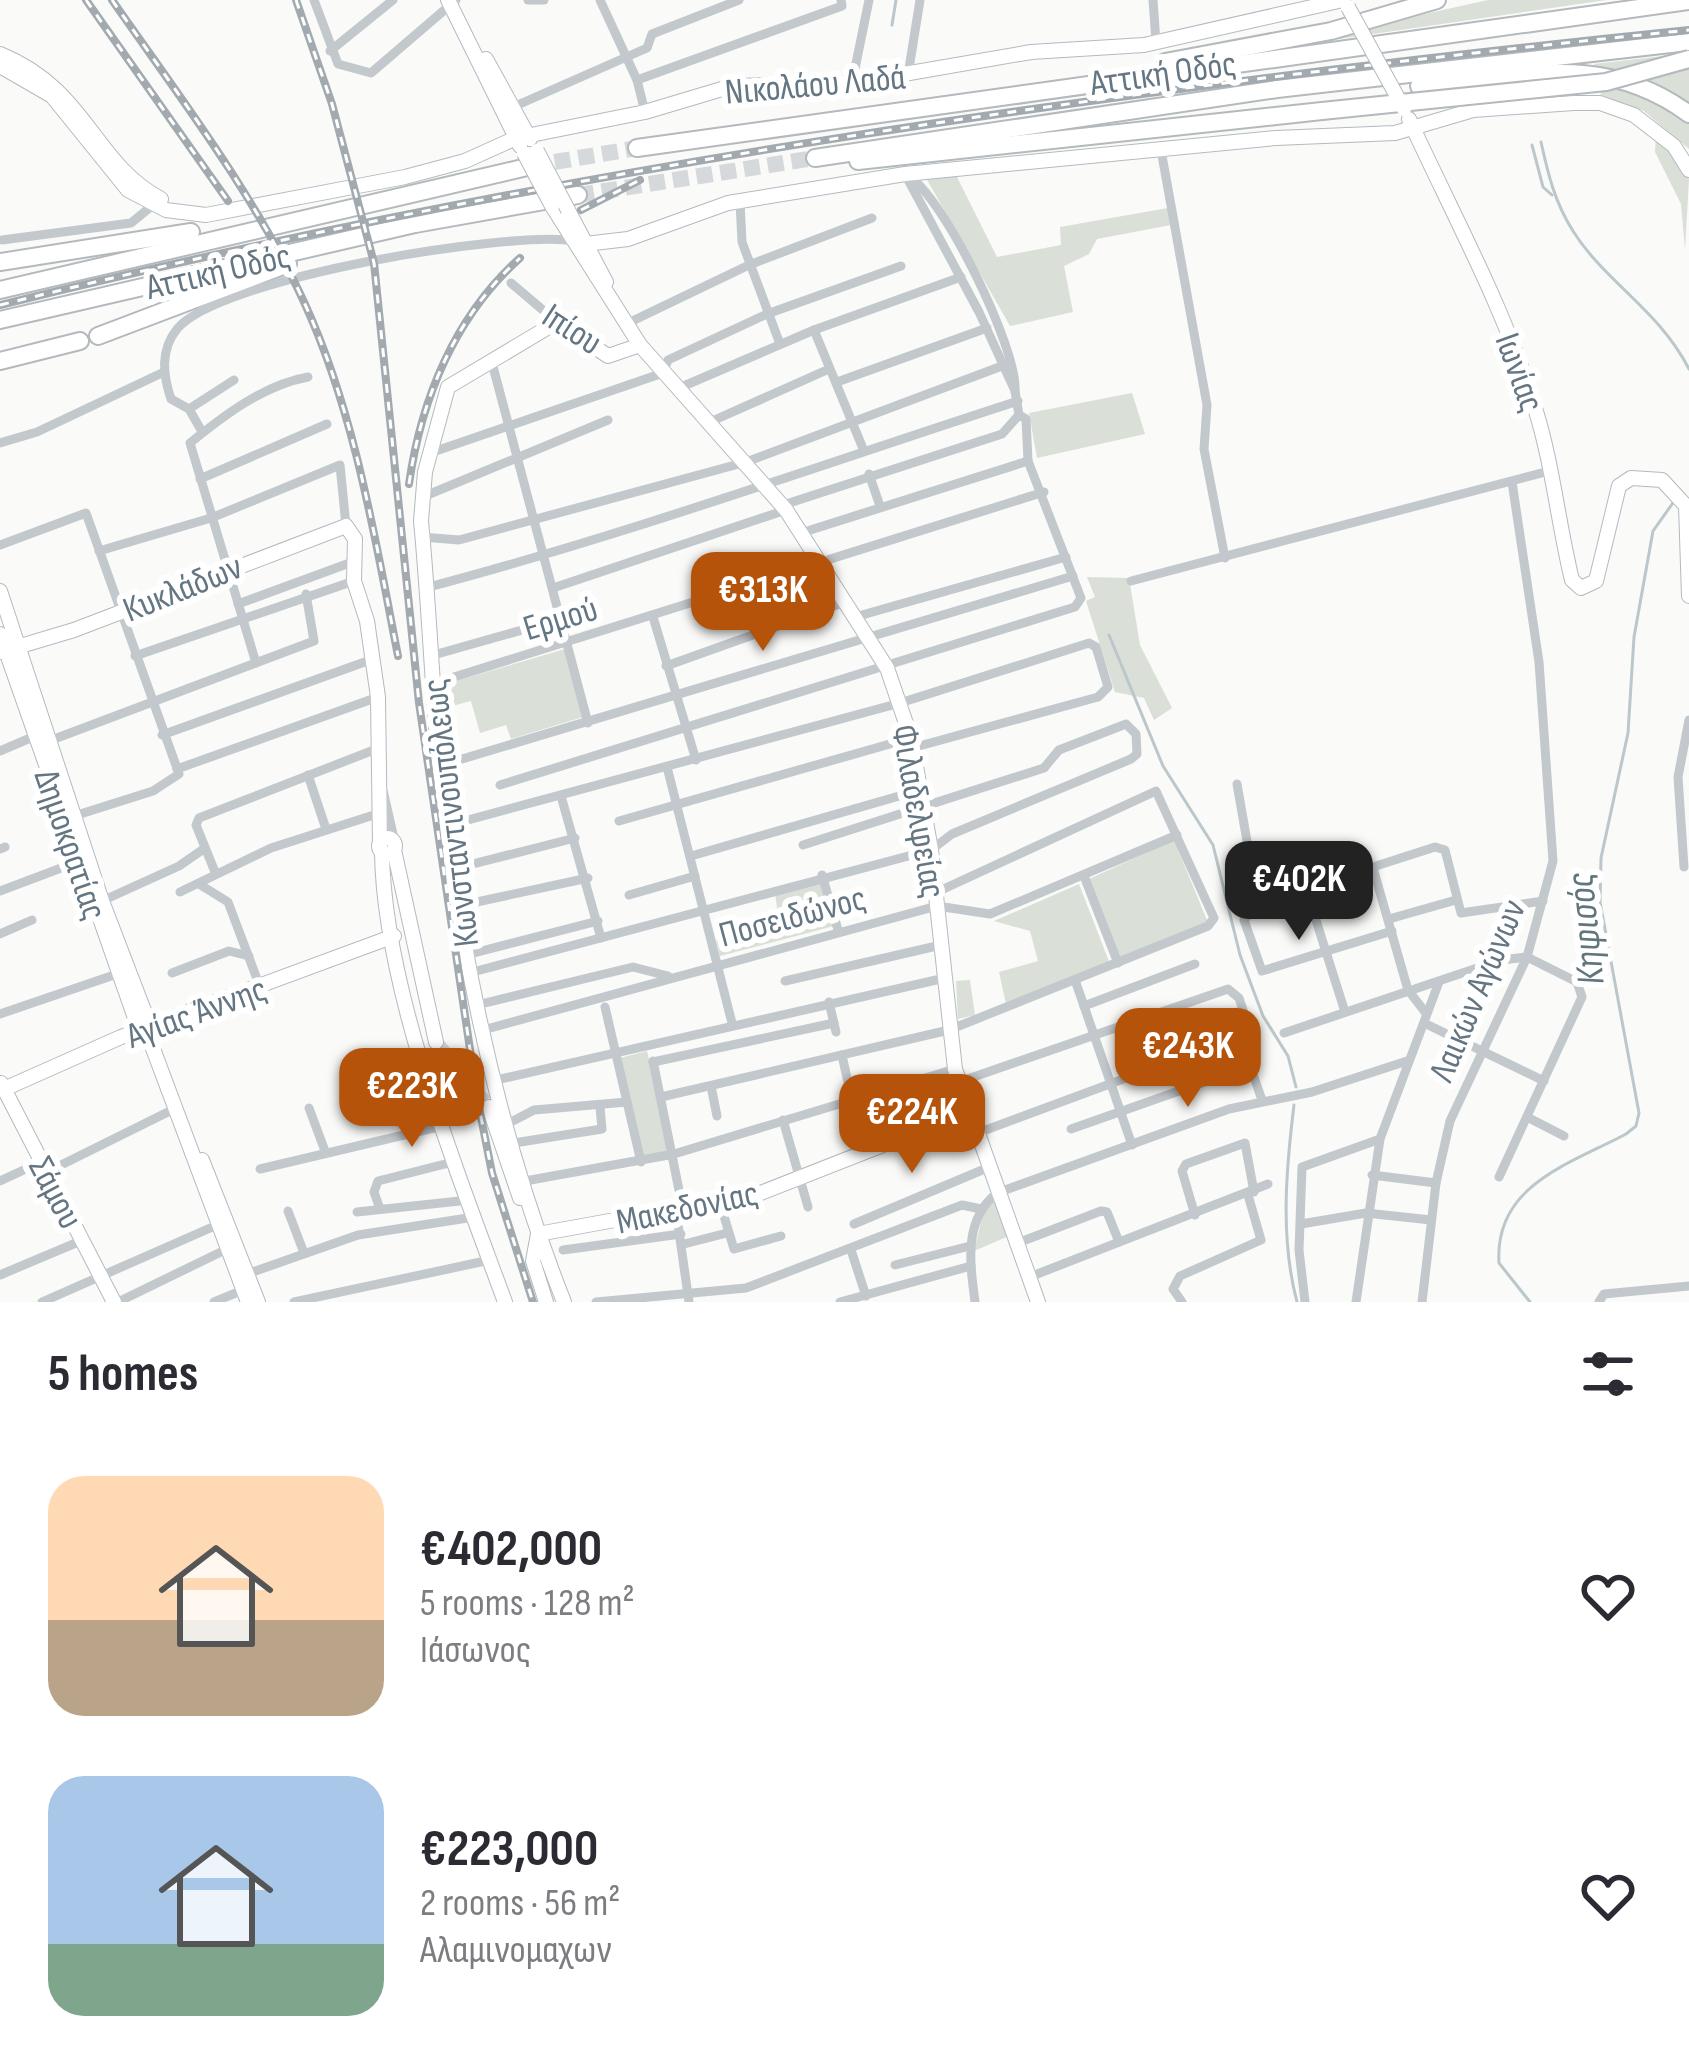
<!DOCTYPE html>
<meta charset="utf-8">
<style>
:root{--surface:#fff;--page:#f7f7f7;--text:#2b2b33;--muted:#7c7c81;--accent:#b45309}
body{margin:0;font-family:"Sofia Sans Condensed",sans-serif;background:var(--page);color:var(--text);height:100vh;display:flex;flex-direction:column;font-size:45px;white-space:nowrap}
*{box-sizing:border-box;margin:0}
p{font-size:39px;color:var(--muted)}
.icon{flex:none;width:66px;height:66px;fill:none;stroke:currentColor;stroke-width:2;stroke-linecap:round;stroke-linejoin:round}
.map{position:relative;height:1302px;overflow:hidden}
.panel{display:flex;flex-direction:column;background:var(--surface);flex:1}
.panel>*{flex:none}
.price{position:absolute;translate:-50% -102px;padding:0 27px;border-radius:24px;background:var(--accent);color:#fff;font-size:39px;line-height:78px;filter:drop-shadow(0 3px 6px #0008)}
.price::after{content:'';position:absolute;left:50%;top:72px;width:36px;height:27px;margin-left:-18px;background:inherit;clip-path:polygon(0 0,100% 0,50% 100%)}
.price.current{background:#222;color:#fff}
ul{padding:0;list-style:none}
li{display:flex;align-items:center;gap:36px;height:300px;padding:0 48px}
li span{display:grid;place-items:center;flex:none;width:336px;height:240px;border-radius:36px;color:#555}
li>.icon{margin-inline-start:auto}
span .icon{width:144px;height:144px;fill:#fffc;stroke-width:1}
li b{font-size:51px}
h2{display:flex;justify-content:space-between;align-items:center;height:144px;padding:0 48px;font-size:51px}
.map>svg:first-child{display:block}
</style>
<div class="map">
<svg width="1689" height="1302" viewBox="0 0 1689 1302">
<rect width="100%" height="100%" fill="#fafaf8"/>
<g fill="#dadfd7">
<path d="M1488,0h119l-350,51z"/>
<path d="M1689,53v96l-45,-38 -43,-16 -7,-31z"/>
<path d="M1656,134l33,45 -4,70 -4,-45 -26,-52z"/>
<path d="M953,169l44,88 64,-12 -1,-18 108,-19 3,17 -74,14 -8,15 -25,12 9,46 -63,14 -88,-155z"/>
<path d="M1132,393l13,41 -108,24 -8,-45z"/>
<path d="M1087,577l42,1 11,67 32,63 -18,12 -10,-22 -29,-6 -29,-91 9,-4z"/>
<path d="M565,649l18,68 -72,22 -5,-14 -26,8 -9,-32 -30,8 -2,-23z"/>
<path d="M1174,840l35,85 -88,34 -32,-80z"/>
<path d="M822,879l12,47 -114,30 -4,-16 63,-17 -4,-30z"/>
<path d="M1079,884l31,80 -104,40 -7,-32 39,-11 -8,-30 -36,-10z"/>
<path d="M970,980l5,35 -17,4 -2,-38z"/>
<path d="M647,1051l24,100 -27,7 -24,-100z"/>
<path d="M995,1198l14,38 -35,15 10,-42z"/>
</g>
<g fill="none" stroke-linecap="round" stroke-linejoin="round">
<g stroke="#bbc7cb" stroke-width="3">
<path d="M892,25l4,-25"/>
<path d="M1541,142c7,32 14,61 32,89 32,51 86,79 116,138"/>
<path d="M1532,145l11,42 9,8"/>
<path d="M1109,635l54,131 50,79 27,110 23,61 25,40 8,31"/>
<path d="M1294,1105c-8,65 -14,133 3,197"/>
<path d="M1530,1302l-31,-39c-5,-78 71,-99 127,-129l10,-8 3,-13 -39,-211 1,-44 27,-125 6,-96 19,-106 22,-31"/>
</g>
<path stroke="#d5d9db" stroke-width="14" stroke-dasharray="14 7" stroke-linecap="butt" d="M436,1042l53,65"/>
<g stroke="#d5d9db" stroke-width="16" stroke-dasharray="16 8" stroke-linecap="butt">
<path d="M531,166l106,-18"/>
<path d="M578,195l237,-37"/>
</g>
<g stroke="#b3babf" stroke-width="16">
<g id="secondary">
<path d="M448,0l72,146"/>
<path d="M0,54c88,36 92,108 161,145"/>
<path d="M486,59l44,80"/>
<path d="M0,66l52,30 76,94 38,20 40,5 199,-38 60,-16 51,-23 129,-26 87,-26 120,-3 179,-31 113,-7 199,-45"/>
<path d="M1409,119c44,96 95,188 126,289 18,57 23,115 37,172l9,8 15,-7 23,-95 12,-8 31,2 24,26 3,90"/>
<path d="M552,206l88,139 146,165 101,158 24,70 20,112 24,219 83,233"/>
<path d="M568,210l38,72"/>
<path d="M585,244l43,-5 100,-36 177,-29 371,-36 119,-5 78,-23 101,-7h26l34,12 40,31 15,24"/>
<path d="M0,591l102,310 46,120 -2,9 102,272"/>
<path d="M0,634l135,384 11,12"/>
<path d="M0,652l74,-22 272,-104 9,13 -1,42 13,40 11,76 2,148"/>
<circle cx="387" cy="846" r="8"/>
<path d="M394,850l42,192"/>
<path d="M382,851c1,135 76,323 123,451"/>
<path d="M1,1083l113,219"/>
<path d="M4,1089l117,-52 273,-101"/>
<path d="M489,1107l31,91"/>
<path d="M202,1160l56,142"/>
<path d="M538,1234l220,-40 209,-82"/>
<path d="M538,1234l-5,27 13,41"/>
<path d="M564,1302c-59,-149 -96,-312 -117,-471 -14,-102 -16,-207 -26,-310l4,-49 23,-85 109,-65 51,34 32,-11"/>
</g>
</g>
<g stroke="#b4b9bd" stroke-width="20">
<g id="highway">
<path d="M1165,62l166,-31 106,-31"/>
<path d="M1419,86c100,-7 181,-37 270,28"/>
<path d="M637,148l1052,-147"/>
<path d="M815,158l462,-69 412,-47"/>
<path d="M858,161l464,-50"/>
<path d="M0,262l191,-30"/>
<path d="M0,290l527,-123"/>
<path d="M0,320l415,-96 163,-29"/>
<path d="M98,336l190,-72"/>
<path d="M0,361l80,-20"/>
</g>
</g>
<g stroke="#c3c8cc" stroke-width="9">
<path d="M314,0l24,64 33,9 85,-73"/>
<path d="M528,0h16"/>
<path d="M600,0l37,80 8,32"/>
<path d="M1153,0l3,42"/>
<path d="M330,51l63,-51"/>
<path d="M908,75l12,-75"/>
<path d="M637,80l205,-74 -1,-6"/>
<path d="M852,83l17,-83"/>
<path d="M513,107l134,-59 5,-14 87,-34"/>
<path d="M1161,150l46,255 -3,44 21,109"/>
<path d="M907,175c36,20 111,174 108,216"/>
<path d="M740,202l2,40 38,102"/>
<path d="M2,240l129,-17 22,-18"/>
<path d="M511,283l46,39"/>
<path d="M626,324l123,-59 123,-47"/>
<path d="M814,330l50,121"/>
<path d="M492,363l96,360"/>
<path d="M837,382l150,-54"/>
<path d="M679,388l135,-58 147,-53"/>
<path d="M189,409l45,-29"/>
<path d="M710,422l119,-53"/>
<path d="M201,430l-12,-21 -18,-10c-8,-24 -11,-49 6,-70 41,-51 333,-99 398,-88"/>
<path d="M0,443l37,-11 127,-60"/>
<path d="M430,453l233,-80 5,-13 99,-46 134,-48"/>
<path d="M869,474l11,32"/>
<path d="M200,479l127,-55"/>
<path d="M425,496l183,-76"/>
<path d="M783,505l219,-71 17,-19 -4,-24 -36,-79 -74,-138"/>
<path d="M801,533l227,-72"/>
<path d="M422,537l37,3 287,-78 256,-96"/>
<path d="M0,545l86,-32 93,261 -26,17 -79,25"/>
<path d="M99,551l112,-33 129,-53 6,61"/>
<path d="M1131,581l422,-111"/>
<path d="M425,588c201,-53 395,-123 593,-187"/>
<path d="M553,588l233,-78"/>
<path d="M238,604l117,-43"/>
<path d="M653,617l43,143"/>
<path d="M855,617l211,-60"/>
<path d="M135,656l219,-75"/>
<path d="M430,656l131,-37"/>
<path d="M256,663l-66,-220c32,-26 73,-58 118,-66"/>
<path d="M666,666l179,-64"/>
<path d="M435,683l609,-191"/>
<path d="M162,735l211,-76"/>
<path d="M49,741l265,-100 -8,-47"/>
<path d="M0,751l35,-15"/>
<path d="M442,765l631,-189"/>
<path d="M667,767l65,256"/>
<path d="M177,769l201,-72"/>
<path d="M308,775l18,54"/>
<path d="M1237,784l21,120"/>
<path d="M500,785l575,-178 6,-9 -53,-137 -2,-42 -7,-4"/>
<path d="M383,790l12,53"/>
<path d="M561,796l40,142"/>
<path d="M619,821l292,-83"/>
<path d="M446,826l454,-123 189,-60 7,4 12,40 -10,10 -186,51"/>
<path d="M0,849l5,-2"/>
<path d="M691,856l229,-66"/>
<path d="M1297,860l48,152"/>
<path d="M1684,867l-6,-90 11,-57"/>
<path d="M1373,868l35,122 17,22"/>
<path d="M453,869l122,-31"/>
<path d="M215,872l-19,-47 3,-7 180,-70"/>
<path d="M822,875l16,55"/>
<path d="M1084,876l34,87"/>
<path d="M199,884l29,18 32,85"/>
<path d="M0,891l77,-29"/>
<path d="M180,892l91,-44 109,-35"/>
<path d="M629,895l66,-19"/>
<path d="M102,901l77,-35 26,-18"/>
<path d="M458,906l130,-28"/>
<path d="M1389,919l67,-19"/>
<path d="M1392,931l-130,40 -18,-51 14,-16 177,-57 10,3 16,63 82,-12"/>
<path d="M0,934l32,-14"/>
<path d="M466,955l132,-34"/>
<path d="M172,973l57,-22 20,5"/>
<path d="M469,973l462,-123 21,-16 179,-75 6,-5 -1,-20 -10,-10 -67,26 -15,18 -241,77"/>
<path d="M1075,980l57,165"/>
<path d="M785,981l156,-36"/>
<path d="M829,1002l7,30"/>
<path d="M477,1005l156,-38 35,9"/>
<path d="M1084,1006l111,-42"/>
<path d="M605,1007l36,155"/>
<path d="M0,1014l117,-40"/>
<path d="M1424,1023l120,58"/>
<path d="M483,1030l454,-124 53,8 187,-79"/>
<path d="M1284,1033l217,-73 26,-3 50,25 5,15 -83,180"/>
<path d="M842,1055l10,46"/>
<path d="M653,1061l30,149"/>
<path d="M653,1062l181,-39"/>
<path d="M496,1080l449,-102"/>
<path d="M959,1082l269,-93 11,9 9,27 -6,10 -267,99"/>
<path d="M711,1086l6,30"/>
<path d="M661,1097l288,-67 259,-104 6,-8 -58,-127 -219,101"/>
<path d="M309,1108l16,43"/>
<path d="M1527,1117l37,19"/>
<path d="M783,1120l25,87"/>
<path d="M509,1123l25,-13 93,-8"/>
<path d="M1071,1129l179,-63 12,34"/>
<path d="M514,1143l88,-14 -2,-22"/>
<path d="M260,1169l182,-43"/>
<path d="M47,1172l129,-64"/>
<path d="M1372,1175l64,8"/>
<path d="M0,1181l41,-19"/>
<path d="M525,1181l149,-27 281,-85"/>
<path d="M720,1203l14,46 47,-13"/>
<path d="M380,1209l-6,-17 4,-11 79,-20"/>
<path d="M288,1211l16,42"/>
<path d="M676,1211l13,91"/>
<path d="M357,1212l112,-12"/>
<path d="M1195,1215l-13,-44 4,-7 59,-21 9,49"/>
<path d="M854,1224l133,-56"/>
<path d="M1301,1224l65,-11 65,7"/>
<path d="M684,1244l43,-11"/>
<path d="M1015,1244l86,-33 6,1 12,30"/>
<path d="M563,1250l118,-16"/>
<path d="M851,1250l15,46"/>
<path d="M895,1265l75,-19"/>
<path d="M247,1274l111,-39 116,-18"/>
<path d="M0,1275l83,-35"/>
<path d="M1027,1278l241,-94"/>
<path d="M42,1302l175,-77"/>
<path d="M118,1302l109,-53"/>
<path d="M214,1302l29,-12"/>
<path d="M294,1302l196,-42"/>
<path d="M596,1302l150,-14 216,-83 19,4"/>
<path d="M840,1302l131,-36"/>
<path d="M975,1302c-5,-39 -12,-82 22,-109l232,-84 83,-17 95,-31"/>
<path d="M1182,1302l-9,-13 7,-13 81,-36 -13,-45"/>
<path d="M1305,1302l-6,-52 3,-83 78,-28"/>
<path d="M1356,1302l24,-163 59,-157"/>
<path d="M1422,1302l14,-119 14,-62 77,-164 26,-96 -14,-199 -27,-180"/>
<path d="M1599,1302l5,-8 85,-8"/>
</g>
<use href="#secondary" stroke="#fff" stroke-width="14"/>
<use href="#highway" stroke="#fff" stroke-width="16"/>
<g stroke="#a2aab0" stroke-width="8">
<g id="rail">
<path d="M86,0l142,201"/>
<path d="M112,0c67,96 143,195 192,302 51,111 71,236 94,354"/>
<path d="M296,0l36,104 42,159 45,440 58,394 15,76 41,129"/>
<path d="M581,210l59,-30"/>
<path d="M0,305c554,-137 1121,-217 1689,-275"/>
<path d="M409,484c12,-85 46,-168 111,-226"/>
</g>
</g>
<use href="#rail" stroke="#fff" stroke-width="3" stroke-dasharray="9" stroke-linecap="butt"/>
<g stroke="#b3babf" stroke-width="16" stroke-linecap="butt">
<g id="secondary-bridge">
<path d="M1348,7l56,102"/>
<path d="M537,151l31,59"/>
<path d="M524,153l28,53"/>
</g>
</g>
<g stroke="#b4b9bd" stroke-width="20" stroke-linecap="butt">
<path id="highway-bridge" d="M1322,111l284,-29 83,-23"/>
</g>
<use href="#secondary-bridge" stroke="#fff" stroke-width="14"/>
<use href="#highway-bridge" stroke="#fff" stroke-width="16"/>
</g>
<g text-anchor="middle" stroke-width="12" stroke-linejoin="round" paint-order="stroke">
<g font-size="36" fill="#657683" stroke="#fff">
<text transform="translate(1163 72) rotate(-8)" y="13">Αττική Οδός</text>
<text transform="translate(815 83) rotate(-5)" y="13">Νικολάου Λαδά</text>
<text transform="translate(218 270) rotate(-13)" y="13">Αττική Οδός</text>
<text transform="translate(573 328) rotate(33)" y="13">Ιπίου</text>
<text transform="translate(1521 372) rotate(70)" y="13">Ιωνίας</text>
<text transform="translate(182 587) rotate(-22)" y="13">Κυκλάδων</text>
<text transform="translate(560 617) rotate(-17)" y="13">Ερμού</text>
<text transform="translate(920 811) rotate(80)" y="13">Φιλαδελφείας</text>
<text transform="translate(449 813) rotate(-97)" y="13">Κωνσταντινουπόλεως</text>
<text transform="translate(72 844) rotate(71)" y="13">Δημοκρατίας</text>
<text transform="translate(792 915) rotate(-15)" y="13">Ποσειδώνος</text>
<text transform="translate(1476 990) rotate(-67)" y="13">Λαικών Αγώνων</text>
<text transform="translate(196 1011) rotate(-20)" y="13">Αγίας Άννης</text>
<text transform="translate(57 1192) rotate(62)" y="13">Σάμου</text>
<text transform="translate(687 1206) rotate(-12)" y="13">Μακεδονίας</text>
</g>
<g font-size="39" font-style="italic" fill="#60757c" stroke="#fff">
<text transform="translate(1584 929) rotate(-96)" y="14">Κηφισός</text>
</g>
</g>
</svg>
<b class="price" style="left:763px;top:654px">€313K</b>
<b class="price current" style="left:1299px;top:943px">€402K</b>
<b class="price" style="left:1188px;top:1110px">€243K</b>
<b class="price" style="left:412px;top:1150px">€223K</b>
<b class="price" style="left:912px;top:1176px">€224K</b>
</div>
<section class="panel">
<h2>5 homes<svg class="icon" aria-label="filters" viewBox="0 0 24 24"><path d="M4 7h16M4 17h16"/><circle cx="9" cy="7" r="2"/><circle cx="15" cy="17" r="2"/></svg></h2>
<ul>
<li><span style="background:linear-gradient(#ffd9b3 60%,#b9a48a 0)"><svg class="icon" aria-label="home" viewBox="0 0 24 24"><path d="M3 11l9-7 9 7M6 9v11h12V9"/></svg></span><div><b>€402,000</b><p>5 rooms · 128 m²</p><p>Ιάσωνος</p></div><svg class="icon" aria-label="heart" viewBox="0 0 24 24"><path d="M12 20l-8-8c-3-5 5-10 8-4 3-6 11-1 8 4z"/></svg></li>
<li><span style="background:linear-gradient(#a9c7e8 70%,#7fa58c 0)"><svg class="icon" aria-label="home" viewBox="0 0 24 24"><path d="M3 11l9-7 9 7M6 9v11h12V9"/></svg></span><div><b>€223,000</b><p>2 rooms · 56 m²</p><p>Αλαμινομαχων</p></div><svg class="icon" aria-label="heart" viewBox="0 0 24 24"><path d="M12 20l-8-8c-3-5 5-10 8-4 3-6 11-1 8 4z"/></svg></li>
</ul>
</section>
